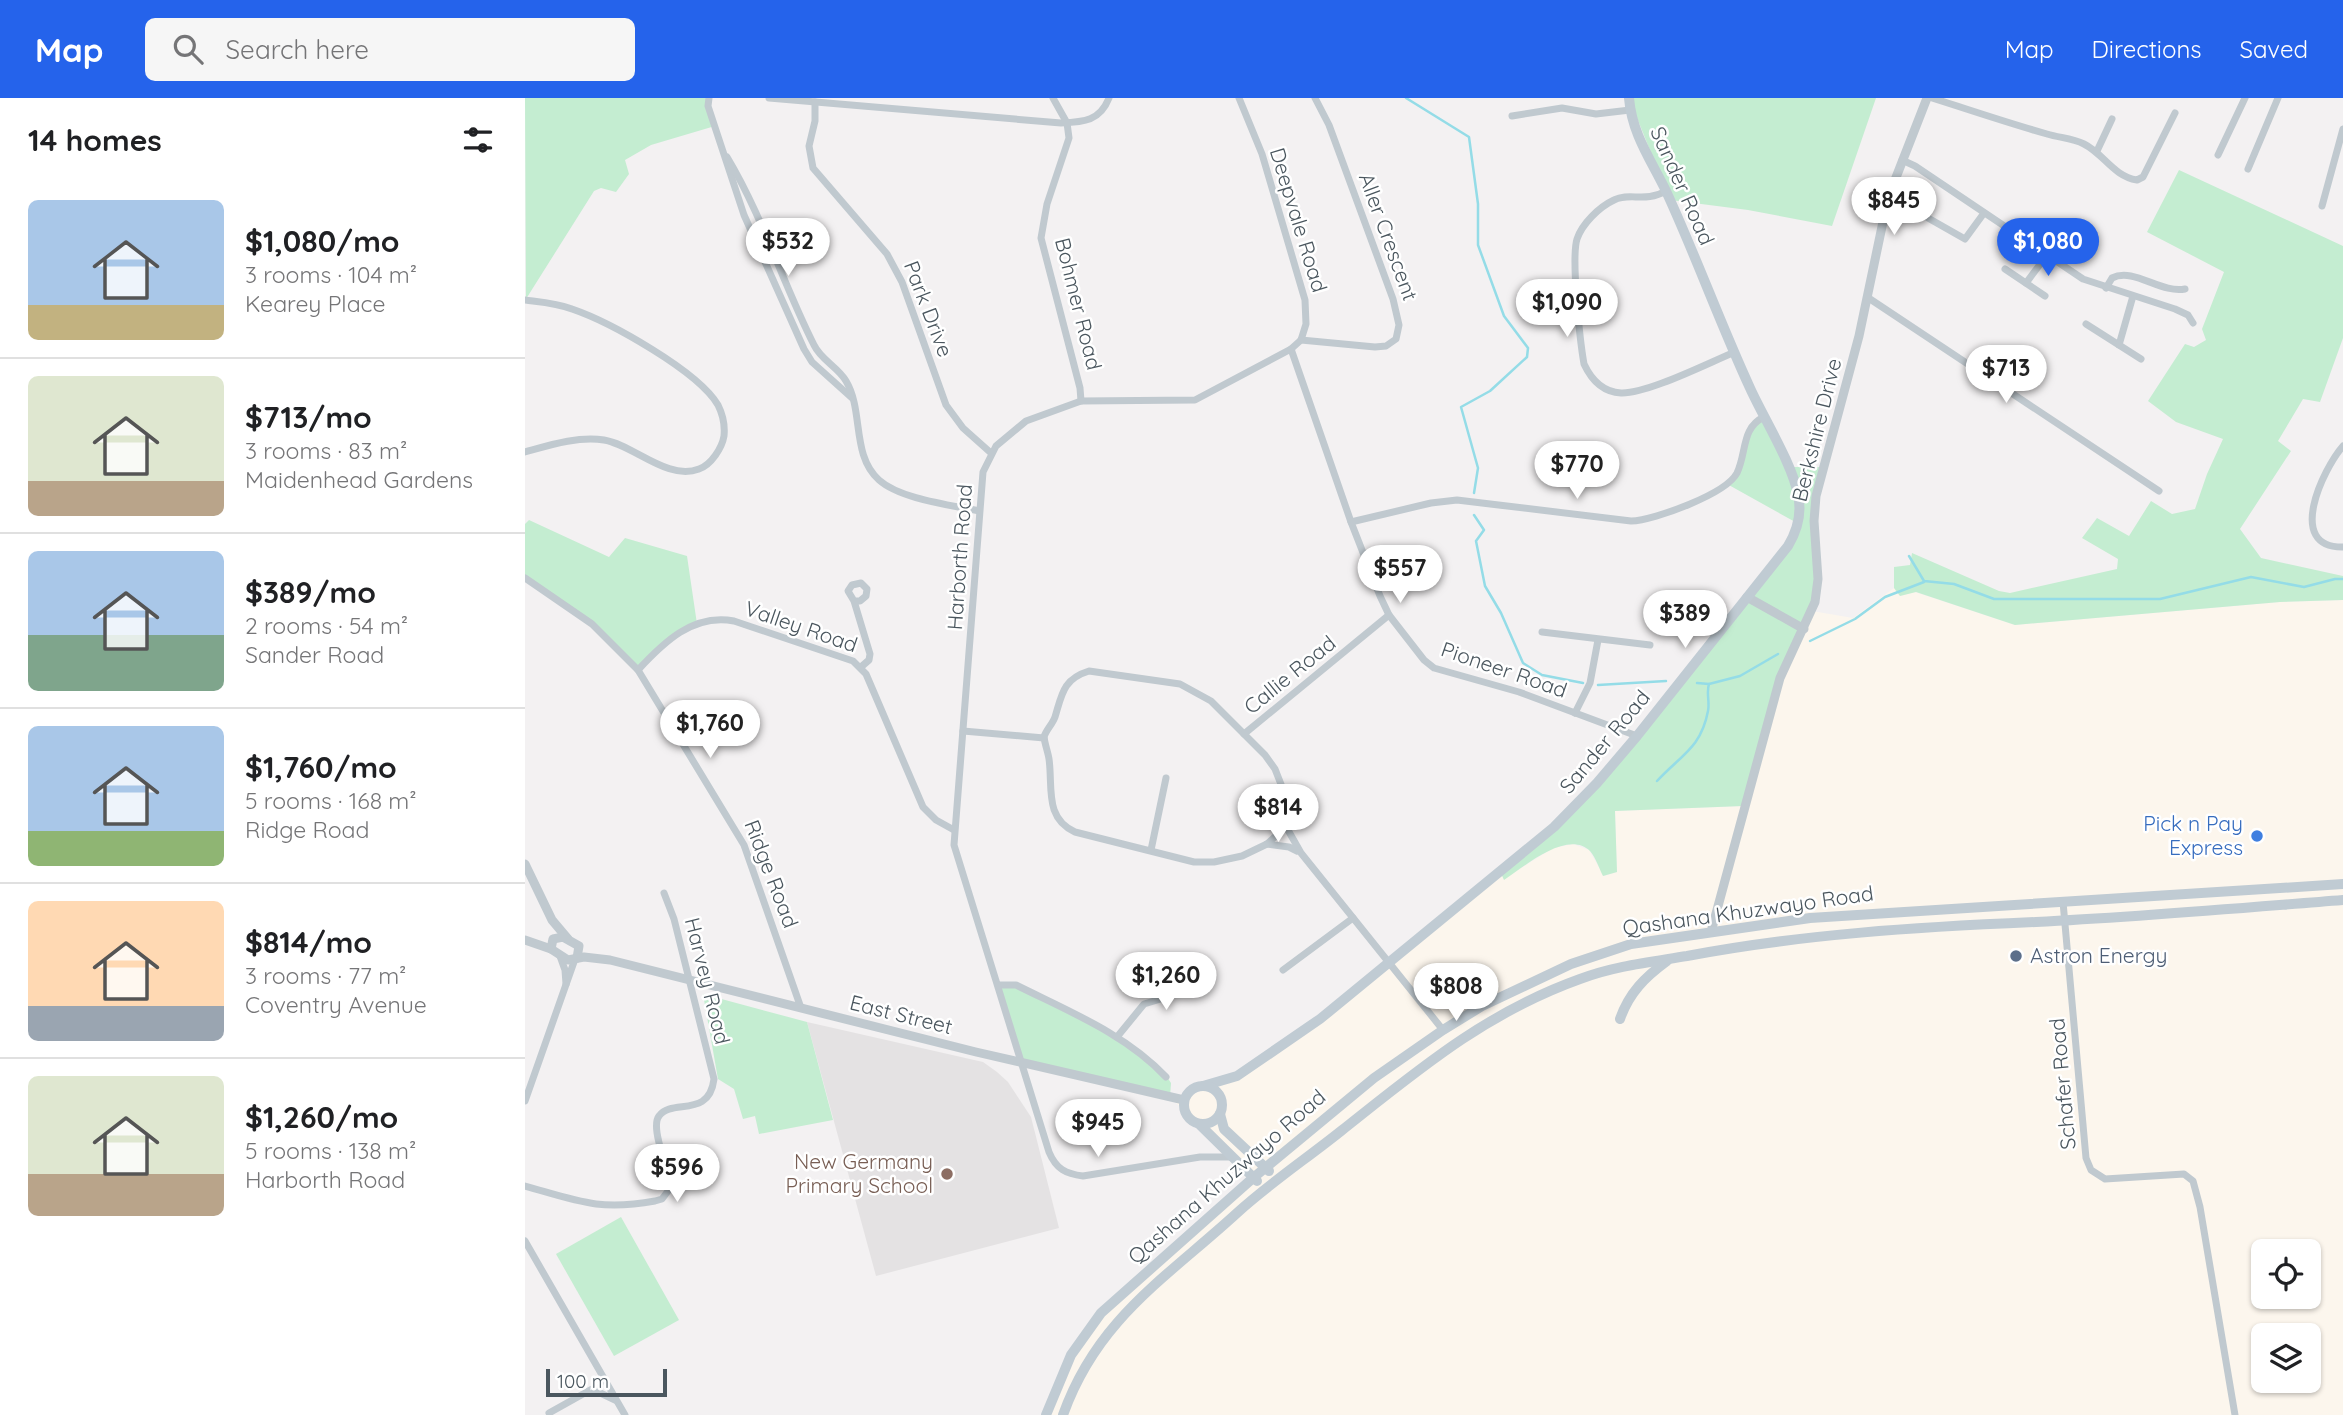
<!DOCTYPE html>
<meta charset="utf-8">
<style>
:root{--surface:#fff;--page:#f6f6f6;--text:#202124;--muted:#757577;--line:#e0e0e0;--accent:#2563eb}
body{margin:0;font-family:Quicksand,sans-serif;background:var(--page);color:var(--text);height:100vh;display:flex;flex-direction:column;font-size:26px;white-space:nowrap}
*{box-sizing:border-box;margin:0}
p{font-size:23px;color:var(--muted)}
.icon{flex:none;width:38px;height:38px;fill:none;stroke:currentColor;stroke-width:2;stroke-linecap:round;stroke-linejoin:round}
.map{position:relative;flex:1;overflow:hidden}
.sheet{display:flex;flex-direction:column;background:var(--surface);width:525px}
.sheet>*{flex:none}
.buttons{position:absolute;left:1726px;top:1141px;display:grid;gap:14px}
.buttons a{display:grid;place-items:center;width:70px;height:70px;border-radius:10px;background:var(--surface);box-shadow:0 2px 5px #0004;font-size:35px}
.scale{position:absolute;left:21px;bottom:18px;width:121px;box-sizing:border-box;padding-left:7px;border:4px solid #4a565e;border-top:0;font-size:19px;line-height:24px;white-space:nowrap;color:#4a565e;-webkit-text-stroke:5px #fff;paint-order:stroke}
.price{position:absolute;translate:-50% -60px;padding:0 16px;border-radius:24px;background:#fff;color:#222;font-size:23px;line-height:46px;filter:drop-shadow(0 2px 4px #0008)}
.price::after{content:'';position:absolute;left:50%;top:42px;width:21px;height:16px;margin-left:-10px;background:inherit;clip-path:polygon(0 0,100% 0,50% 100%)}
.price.current{background:var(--accent);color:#fff}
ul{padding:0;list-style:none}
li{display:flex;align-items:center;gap:21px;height:175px;padding:0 28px}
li+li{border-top:2px solid var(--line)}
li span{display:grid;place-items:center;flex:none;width:196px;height:140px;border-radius:10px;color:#555}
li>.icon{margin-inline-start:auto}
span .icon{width:84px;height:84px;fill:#fffc;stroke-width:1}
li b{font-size:30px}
h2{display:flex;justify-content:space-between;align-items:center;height:84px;padding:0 28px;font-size:30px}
header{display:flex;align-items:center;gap:42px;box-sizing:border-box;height:98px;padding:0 35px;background:var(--accent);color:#fff}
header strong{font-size:33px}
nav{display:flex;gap:38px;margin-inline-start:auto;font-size:24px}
.search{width:490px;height:63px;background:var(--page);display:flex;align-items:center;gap:18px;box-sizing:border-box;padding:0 24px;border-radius:10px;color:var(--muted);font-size:26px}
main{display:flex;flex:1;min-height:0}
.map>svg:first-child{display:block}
</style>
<header>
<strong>Map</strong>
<div class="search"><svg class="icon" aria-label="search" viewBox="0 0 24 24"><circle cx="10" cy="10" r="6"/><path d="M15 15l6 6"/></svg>Search here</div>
<nav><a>Map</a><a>Directions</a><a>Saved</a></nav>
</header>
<main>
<section class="sheet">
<h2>14 homes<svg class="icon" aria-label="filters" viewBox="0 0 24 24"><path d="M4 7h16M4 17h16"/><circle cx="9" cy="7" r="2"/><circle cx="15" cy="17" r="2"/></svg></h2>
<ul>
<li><span style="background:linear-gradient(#a9c7e8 75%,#c2b280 0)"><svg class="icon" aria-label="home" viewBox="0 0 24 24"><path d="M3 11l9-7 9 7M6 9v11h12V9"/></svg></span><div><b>$1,080/mo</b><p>3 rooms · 104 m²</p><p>Kearey Place</p></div></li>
<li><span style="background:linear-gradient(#dfe7d0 75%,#b9a48a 0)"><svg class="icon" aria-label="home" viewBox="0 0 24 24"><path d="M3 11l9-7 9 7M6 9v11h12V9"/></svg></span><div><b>$713/mo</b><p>3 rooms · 83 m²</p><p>Maidenhead Gardens</p></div></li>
<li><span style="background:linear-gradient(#a9c7e8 60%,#7fa58c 0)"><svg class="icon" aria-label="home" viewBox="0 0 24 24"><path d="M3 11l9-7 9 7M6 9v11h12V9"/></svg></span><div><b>$389/mo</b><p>2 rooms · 54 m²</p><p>Sander Road</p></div></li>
<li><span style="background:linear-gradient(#a9c7e8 75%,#8fb573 0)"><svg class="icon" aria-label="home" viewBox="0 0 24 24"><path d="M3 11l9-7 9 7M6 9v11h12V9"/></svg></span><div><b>$1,760/mo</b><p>5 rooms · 168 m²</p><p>Ridge Road</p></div></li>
<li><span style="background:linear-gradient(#ffd9b3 75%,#9aa5b1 0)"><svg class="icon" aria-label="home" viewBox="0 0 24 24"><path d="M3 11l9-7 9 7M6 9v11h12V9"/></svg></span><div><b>$814/mo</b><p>3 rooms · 77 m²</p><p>Coventry Avenue</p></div></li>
<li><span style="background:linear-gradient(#dfe7d0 70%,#b9a48a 0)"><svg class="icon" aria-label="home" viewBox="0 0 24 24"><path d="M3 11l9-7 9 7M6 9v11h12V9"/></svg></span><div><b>$1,260/mo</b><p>5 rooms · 138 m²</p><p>Harborth Road</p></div></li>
</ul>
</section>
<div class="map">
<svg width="1818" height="1317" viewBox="0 0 1818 1317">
<rect width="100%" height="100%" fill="#f3f1f2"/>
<path fill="#fcf6ed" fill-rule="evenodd" d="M1369,490l6,8 15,-4 100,33 265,-23 63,-2v815h-1296l15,-38 40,-63 151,-136 -83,-81 14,1 54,-23 82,-56 179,-150 5,10 49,-31 20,-4 16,6 15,26 13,-4 -2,-61 128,-5 37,-128 32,-67 41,7zM1738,1153h45v46h-45zM1738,1237h45v46h-45z"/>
<path fill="#e4e2e3" d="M282,924l176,40 14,10 11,10 23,35 28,111 -183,48z"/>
<g fill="#c4edd1">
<path d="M0,0h183l7,28 -64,19 -26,15 4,14 -13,18 -15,-4 -7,3 -68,108z"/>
<path d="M1104,0h247l-44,128 -84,-16 -78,-10z"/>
<path d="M1654,72l164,76v92l-23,64 -17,-3 -25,42 13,10 -51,78 21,29 82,18v24l-63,2 -265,23 -99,-33 -16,4 -6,-8v-21l16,-2 2,-12 87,38 11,2 107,-24 1,-10 -36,-21 15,-20 32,18 22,-35 21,13 23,-5 12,-35 16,-35 -47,-17 -28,-21 37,-57 9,3 12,-7 -4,-11 22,-57 -77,-40z"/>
<path d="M1239,319l23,50h37l-7,28 -2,107 -21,43 -51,161 -128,5 2,61 -14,4c-4,-8 -7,-18 -13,-25 -23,-22 -66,16 -86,29l-5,-11 72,-59 211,-256 15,-31 -70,-39 5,-4 16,-49z"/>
<path d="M4,422l80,37 16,-19 62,18 10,68 -14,5 -45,40 -29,-31 -84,-61v-53z"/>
<path d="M481,885l112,55 49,39 4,6 -1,14 -147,-33 -24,-79z"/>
<path d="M178,896l104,28 26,98 -74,14 -4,-18 -12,3 -9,-30 -16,-10z"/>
<path d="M96,1119l58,103 -65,36 -58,-102z"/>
</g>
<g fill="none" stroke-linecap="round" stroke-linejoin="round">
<g stroke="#94dce7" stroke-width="2.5">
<path d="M881,0l63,39 9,67v41l26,71 24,32 -1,9 -37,34 -29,16 17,61 -4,25"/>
<path d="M949,417l10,15 -8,11 9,45 16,27 22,50 19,12 41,8"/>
<path d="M1384,458l15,25 30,3 40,15h166l91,-22 53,10 31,-8h8"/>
<path d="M1285,543l45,-22 30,-22 39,-15"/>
<path d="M1172,585l12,1"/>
<path d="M1073,587l68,-4"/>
<path d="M1132,683c24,-26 44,-33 51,-70 2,-9 -2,-18 1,-27l31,-8 38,-22"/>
</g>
<g stroke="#c0c9cf" stroke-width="7">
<path d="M184,0l-1,8 36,109 60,134 8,13 40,36"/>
<path d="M244,0l292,25c23,-1 39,-2 48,-25"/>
<path d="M528,0l14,25 2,15 -22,66 -6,34 39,150 1,13"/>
<path d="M1407,0c38,12 76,25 115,36 13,4 25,4 37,10 20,10 29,32 53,36l6,-3 32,-64"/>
<path d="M290,4v19l-6,25 4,22 74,86 15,28 44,123 17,23 28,25"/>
<path d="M987,18l50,-8 34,6 34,-4"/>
<path d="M1572,53l15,-32"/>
<path d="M1693,57l27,-57"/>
<path d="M202,59c36,60 56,127 87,188 7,15 24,22 32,36 18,30 5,74 33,99 21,19 72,25 100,31"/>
<path d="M1377,62l13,6 168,113 92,30 13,6 5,8"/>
<path d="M1723,71l30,-71"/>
<path d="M1141,93c-21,12 -36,1 -52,9 -15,7 -32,24 -37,39 -6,19 3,102 7,125 7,15 18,28 37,29 26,1 87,-30 114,-41"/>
<path d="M1797,108l21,-77"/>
<path d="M1403,120l37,21 19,-26"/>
<path d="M1480,171l40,27"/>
<path d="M1501,185l21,-28"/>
<path d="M1581,190l6,-10c22,-11 49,16 73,11"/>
<path d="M1342,199l292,194"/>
<path d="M0,202c16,2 32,3 47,9 38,13 126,62 146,96 5,10 7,21 6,31 -2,12 -13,29 -25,33 -32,12 -65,-24 -95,-29 -26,-4 -54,5 -79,12"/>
<path d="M1561,226l55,35"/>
<path d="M776,242l74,7 11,-1 10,-7 3,-14 -6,-26 -64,-174 -14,-27"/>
<path d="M1594,247l14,-49"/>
<path d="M766,251l60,173 29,74 9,19 35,45 10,8 85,24 118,44"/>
<path d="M1818,348c-20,23 -58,102 0,101"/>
<path d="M826,424l80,-19 26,-3 174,21c24,-1 95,-27 106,-48 10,-21 4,-45 27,-56"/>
<path d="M0,480l67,46 46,46 106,175 57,163"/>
<path d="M329,503h6l6,-5 1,-7 -6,-6 -9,2 -4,6 6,10 16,53 -1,6 -8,7"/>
<path d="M1017,534l108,13"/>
<path d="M113,572c25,-27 55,-57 96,-49l119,40 13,13 57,133 13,13 18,10"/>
<path d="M564,573l91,13 31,17 54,54 10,14 9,23v30l-6,12 -11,10 -25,12 -28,6h-20l-119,-30c-31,-14 -22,-45 -26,-73 -1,-7 -4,-14 -5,-22 2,-7 8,-12 11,-20 7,-23 8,-38 34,-46z"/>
<path d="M1050,615l15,-30 8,-43"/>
<path d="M438,633l81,7"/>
<path d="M719,636l145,-119"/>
<path d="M759,725l17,30 142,177"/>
<path d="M742,746l22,3 8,4"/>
<path d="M626,752l15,-72"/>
<path d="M1538,804l23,256 5,12 14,9 79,-5 9,7 7,26 35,208"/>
<path d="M35,858l5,14 1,14"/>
<path d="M758,872l70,-52"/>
<path d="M474,887h17c52,26 110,49 150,92"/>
<path d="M592,939l27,-33 20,-6 21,-16 21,-8"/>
<path d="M0,1003l50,-142"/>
<path d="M706,1059h-31l-117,19c-17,-2 -27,-7 -34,-24l-95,-307 29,-373 13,-26 30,-25 55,-20 114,-1 96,-51 10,-9 5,-16 -1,-24 -43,-146 -23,-56"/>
<path d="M0,1088c53,15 74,25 130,15l7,-2 6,-8c4,-18 -19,-62 -9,-75 13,-18 50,3 55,-37l-40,-160 -10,-26"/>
<path d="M0,1143l100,174"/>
<path d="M24,1315l43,-24 23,11"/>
</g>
<g stroke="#c0c9cf" stroke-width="9">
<path d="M1222,499l57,32"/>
<path d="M0,766l27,56 16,19"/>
<path d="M1186,834l69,-254 35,-76 3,-23 -4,-58 2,-25 43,-160 29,-138 39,-100"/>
<path d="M0,842l26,9 17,11 16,-3 26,3 366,92 208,48"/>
<path d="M26,851l2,-10 10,-2 16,9 -2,12"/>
</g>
<g stroke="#c0cbd3" stroke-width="10">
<path d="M1095,921c9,-26 25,-42 47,-58"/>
<path d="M678,988l34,-10 83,-57 234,-192 43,-44 40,-47 151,-190c9,-15 14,-33 10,-51 -5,-30 -35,-78 -48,-107 -30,-65 -54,-132 -84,-197 -15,-31 -34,-57 -37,-93"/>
<circle cx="678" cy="1007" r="19"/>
<path d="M695,1016l4,15 45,42"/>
<path d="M674,1026l58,57"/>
<path d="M521,1317l25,-60 30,-42 152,-135 121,-100 69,-48 39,-24 89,-42 60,-20 179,-26 533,-34"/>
<path d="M538,1317c34,-96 103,-137 174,-202 33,-30 69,-54 104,-82 77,-61 144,-118 239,-152 34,-13 71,-17 107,-23 116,-22 232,-29 349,-34 103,-5 205,-14 307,-22"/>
</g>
</g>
<circle fill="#3f7fe0" stroke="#fff" stroke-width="2.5" cx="1732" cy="738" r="7"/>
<circle fill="#5c6f8a" stroke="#fff" stroke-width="2.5" cx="1491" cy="858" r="7"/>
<circle fill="#8d6e63" stroke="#fff" stroke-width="2.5" cx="422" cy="1076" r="7"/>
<g text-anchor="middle" stroke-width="5" stroke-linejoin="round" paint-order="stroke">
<g font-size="21" fill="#4a565e" stroke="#fff">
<text transform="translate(1157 88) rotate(66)" y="7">Sander Road</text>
<text transform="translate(773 122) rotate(73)" y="7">Deepvale Road</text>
<text transform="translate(863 139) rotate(70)" y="7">Aller Crescent</text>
<text transform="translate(553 206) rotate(76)" y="7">Bohmer Road</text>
<text transform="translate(403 211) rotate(69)" y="7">Park Drive</text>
<text transform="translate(1292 332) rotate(-76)" y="7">Berkshire Drive</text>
<text transform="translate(435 459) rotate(-86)" y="7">Harborth Road</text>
<text transform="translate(276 529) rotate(19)" y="7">Valley Road</text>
<text transform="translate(979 572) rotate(19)" y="7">Pioneer Road</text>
<text transform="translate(765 577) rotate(-39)" y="7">Callie Road</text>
<text transform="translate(1080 644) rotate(-50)" y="7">Sander Road</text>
<text transform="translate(246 776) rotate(69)" y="7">Ridge Road</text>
<text transform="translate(1223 813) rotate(-8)" y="7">Qashana Khuzwayo Road</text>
<text transform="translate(182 883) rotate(76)" y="7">Harvey Road</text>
<text transform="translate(376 917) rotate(14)" y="7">East Street</text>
<text transform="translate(1538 986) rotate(-95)" y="7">Schafer Road</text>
<text transform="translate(702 1079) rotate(-41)" y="7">Qashana Khuzwayo Road</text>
</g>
<g font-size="21" fill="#366cbe" stroke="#fff" text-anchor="end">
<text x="1718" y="733">Pick n Pay<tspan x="1718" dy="24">Express</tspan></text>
</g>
<g font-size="21" fill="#4e5e75" stroke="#fff" text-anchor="start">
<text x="1505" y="865">Astron Energy</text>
</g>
<g font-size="21" fill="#785e54" stroke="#fff" text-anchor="end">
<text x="408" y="1071">New Germany<tspan x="408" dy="24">Primary School</tspan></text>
</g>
</g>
</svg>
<div class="buttons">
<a><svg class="icon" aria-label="locate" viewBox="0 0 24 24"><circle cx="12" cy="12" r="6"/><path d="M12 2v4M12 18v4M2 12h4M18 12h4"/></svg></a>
<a><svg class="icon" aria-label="layers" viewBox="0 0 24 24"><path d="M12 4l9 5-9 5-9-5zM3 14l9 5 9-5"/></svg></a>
</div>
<div class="scale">100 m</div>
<b class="price" style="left:1369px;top:139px">$845</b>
<b class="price" style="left:263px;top:180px">$532</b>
<b class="price current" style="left:1523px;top:180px">$1,080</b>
<b class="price" style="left:1042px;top:241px">$1,090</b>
<b class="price" style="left:1481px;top:307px">$713</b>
<b class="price" style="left:1052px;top:403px">$770</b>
<b class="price" style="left:875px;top:507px">$557</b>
<b class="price" style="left:1160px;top:552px">$389</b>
<b class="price" style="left:185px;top:662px">$1,760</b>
<b class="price" style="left:753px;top:746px">$814</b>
<b class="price" style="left:641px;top:914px">$1,260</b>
<b class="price" style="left:931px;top:925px">$808</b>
<b class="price" style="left:573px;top:1061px">$945</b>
<b class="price" style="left:152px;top:1106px">$596</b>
</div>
</main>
